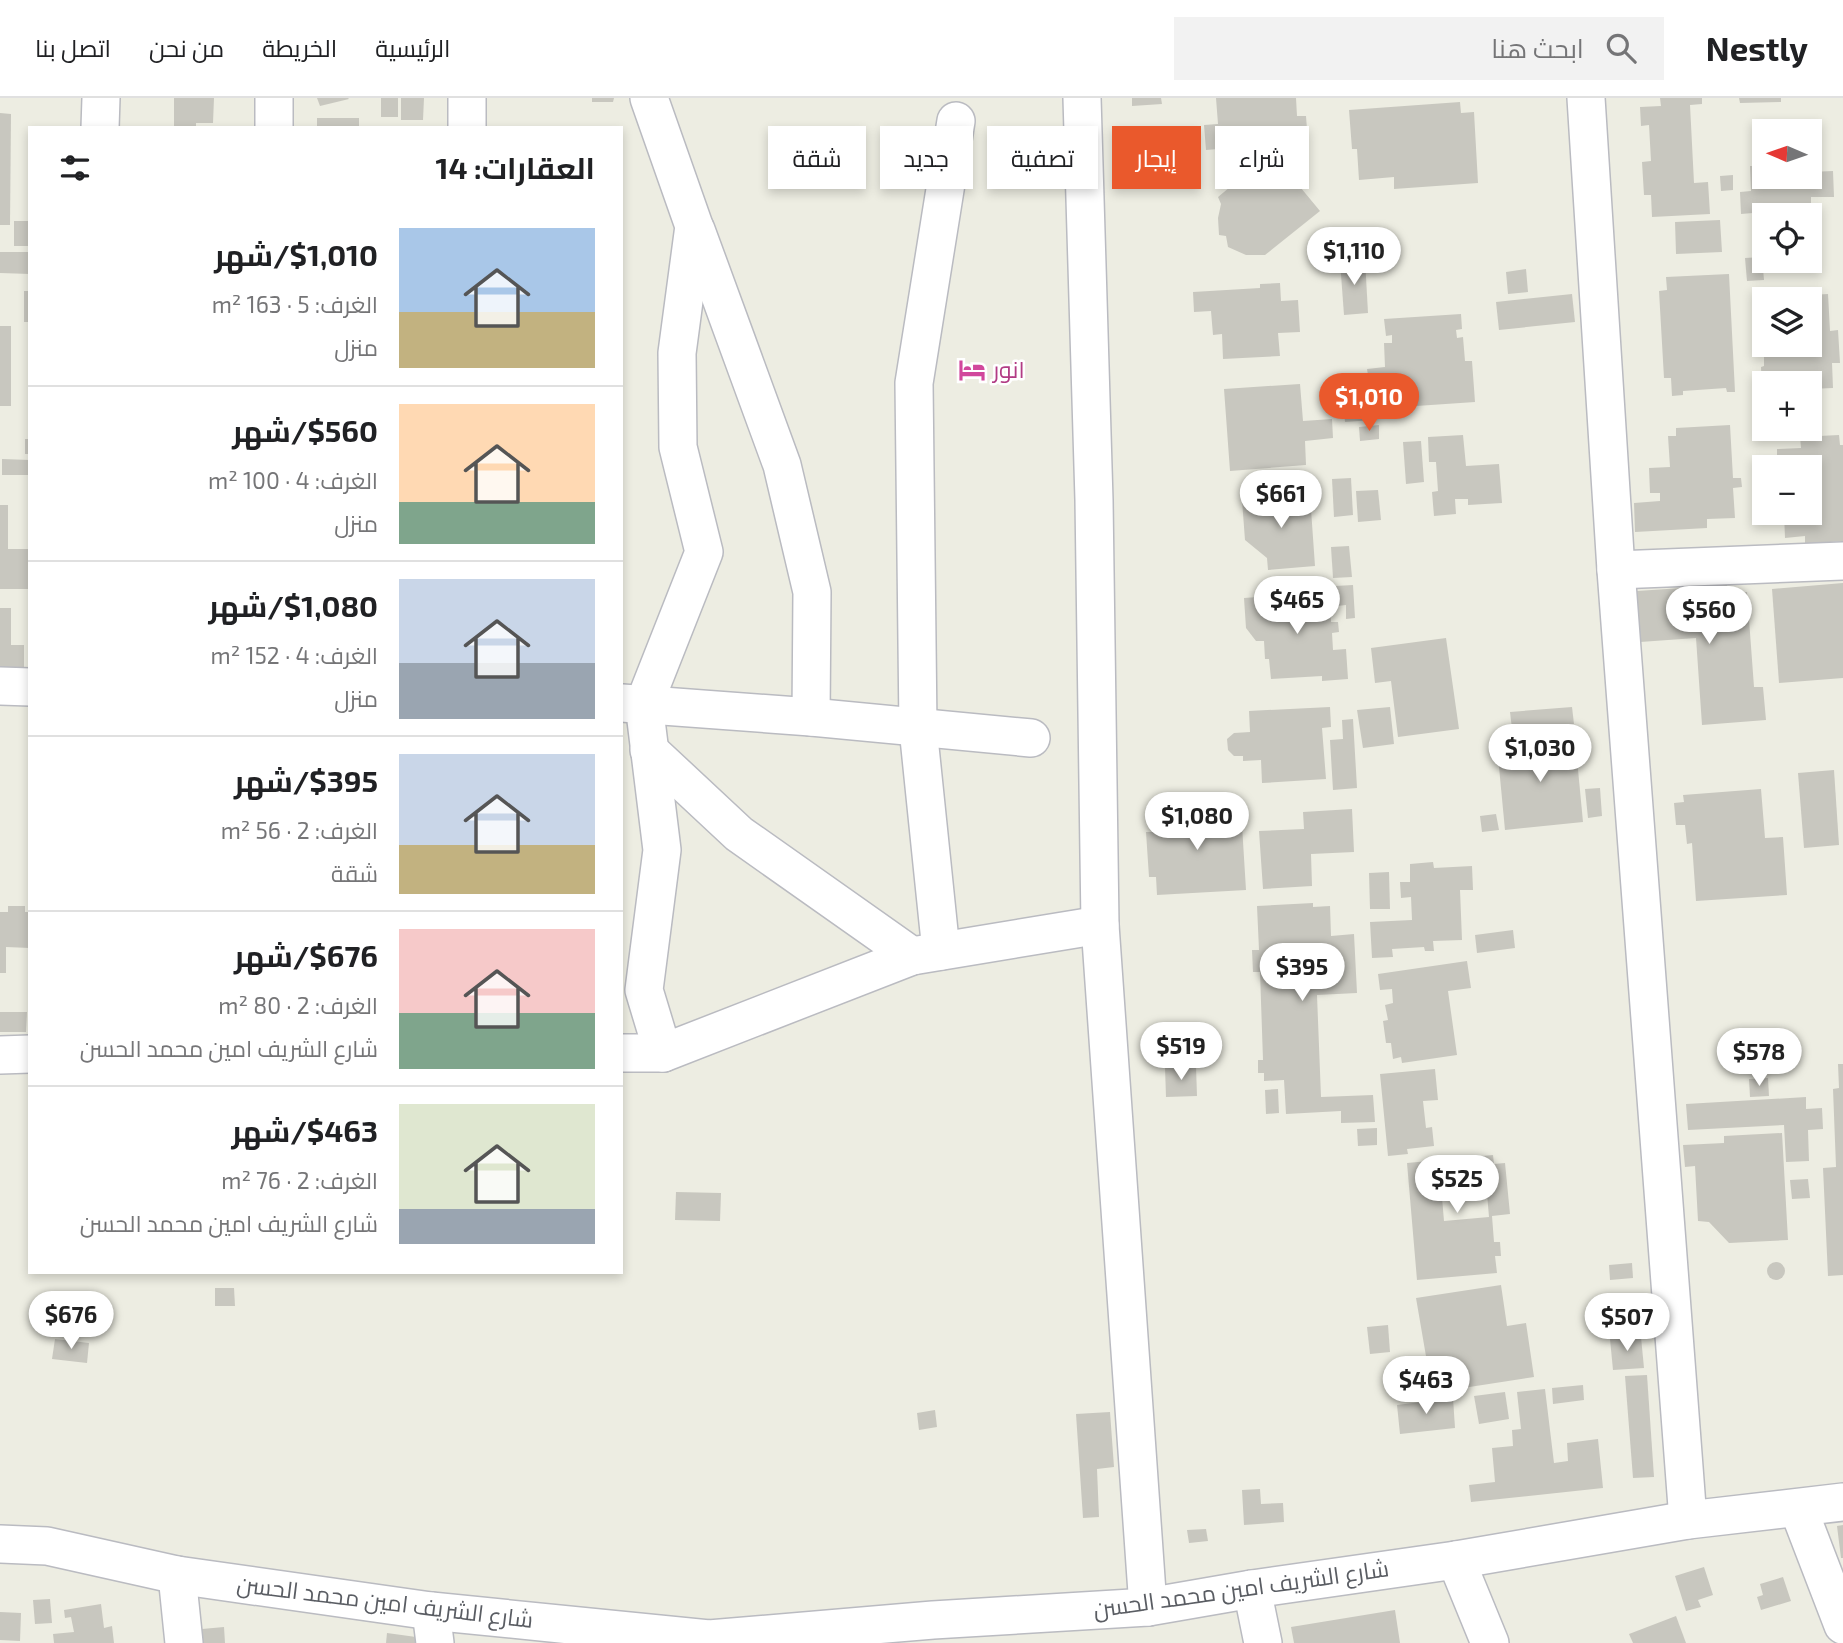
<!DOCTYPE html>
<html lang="ar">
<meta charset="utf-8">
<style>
:root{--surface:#fff;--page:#f2f2f2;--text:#202124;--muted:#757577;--line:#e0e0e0;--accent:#ea592c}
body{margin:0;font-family:"Exo 2",Cairo,sans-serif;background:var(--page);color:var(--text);direction:rtl;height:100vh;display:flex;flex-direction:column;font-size:26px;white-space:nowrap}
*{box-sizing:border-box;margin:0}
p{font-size:23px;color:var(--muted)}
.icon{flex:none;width:38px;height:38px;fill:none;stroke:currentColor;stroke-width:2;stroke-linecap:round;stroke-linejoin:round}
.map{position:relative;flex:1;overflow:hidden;direction:ltr}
.side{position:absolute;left:28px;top:28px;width:595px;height:1148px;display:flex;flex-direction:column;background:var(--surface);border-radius:0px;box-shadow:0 4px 10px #0003;direction:rtl}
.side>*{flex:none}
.guide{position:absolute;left:644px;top:28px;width:665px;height:63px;direction:rtl;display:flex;gap:14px}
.needle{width:46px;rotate:272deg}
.buttons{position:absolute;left:1752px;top:21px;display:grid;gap:14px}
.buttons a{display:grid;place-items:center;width:70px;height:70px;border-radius:0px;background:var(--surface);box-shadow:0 4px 10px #0003;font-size:35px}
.price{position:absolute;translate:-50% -60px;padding:0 16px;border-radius:24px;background:#fff;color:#222;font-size:23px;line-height:46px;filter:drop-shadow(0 2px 4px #0008)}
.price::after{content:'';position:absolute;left:50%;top:42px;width:21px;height:16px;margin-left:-10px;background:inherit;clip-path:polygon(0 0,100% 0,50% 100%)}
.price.selected{background:var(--accent);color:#fff}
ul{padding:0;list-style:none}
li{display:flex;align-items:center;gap:21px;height:175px;padding:0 28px}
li+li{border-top:2px solid var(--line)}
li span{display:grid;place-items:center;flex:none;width:196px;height:140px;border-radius:0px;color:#555}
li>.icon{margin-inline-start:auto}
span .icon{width:84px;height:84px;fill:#fffc;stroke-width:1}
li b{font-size:30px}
h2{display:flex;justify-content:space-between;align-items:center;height:84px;padding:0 28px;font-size:30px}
.chip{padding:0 24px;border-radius:0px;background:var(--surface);box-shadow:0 4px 10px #0003;font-size:24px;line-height:63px}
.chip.selected{background:var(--accent);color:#fff}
header{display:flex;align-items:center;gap:42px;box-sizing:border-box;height:98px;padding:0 35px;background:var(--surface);border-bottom:2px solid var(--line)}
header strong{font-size:33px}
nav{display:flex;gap:38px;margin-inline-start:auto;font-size:24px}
.search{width:490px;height:63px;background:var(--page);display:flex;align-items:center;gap:18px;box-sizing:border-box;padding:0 24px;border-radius:0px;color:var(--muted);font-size:26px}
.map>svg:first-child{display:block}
</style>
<header>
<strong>Nestly</strong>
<div class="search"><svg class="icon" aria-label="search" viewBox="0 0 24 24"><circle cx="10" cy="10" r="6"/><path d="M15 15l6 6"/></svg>ابحث هنا</div>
<nav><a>الرئيسية</a><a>الخريطة</a><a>من نحن</a><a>اتصل بنا</a></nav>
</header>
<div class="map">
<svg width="1843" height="1545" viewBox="0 0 1843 1545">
<rect width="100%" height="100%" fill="#edede2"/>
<g fill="#c8c7bf" fill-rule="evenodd">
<path d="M174,0h40l-1,25h-17v5h-22z"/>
<path d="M317,0h31l1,1 -29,7z"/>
<rect x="381" y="0" width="17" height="19"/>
<path d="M401,0h23l-1,22h-22z"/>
<path d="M592,0h22l-1,4h-21z"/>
<path d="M1132,0h29l1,6 -30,2z"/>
<path d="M1216,0h80l1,18h9l2,26 -28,2v5l-37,3 -1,-5 -36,3 -2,-25 14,-1z"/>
<path d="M1660,0h42v6l-12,1 4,78 14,-1 2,32 -58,3 -1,-22h-7l-2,-33 9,-1 -2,-36 -8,1 -1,-19 21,-1z"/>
<path d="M1739,0h42v4l-41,1z"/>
<path d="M1460,4l1,11 13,-1 4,71 -84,6v-12l-35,3 -2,-31h-5l-3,-39z"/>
<path d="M0,15l11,1 -1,111h-10z"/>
<rect x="317" y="20" width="42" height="10"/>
<path d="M1755,49h9v30h46v-5l23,-1 1,26h-23v18h-47v29l-10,1 -1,-32 -12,1 -1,-22 11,-1 -1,-25h6z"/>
<path d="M1261,71l13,3 9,11 8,-7 29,35 -55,44h-19l-18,-8 -2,-11 -7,-1 -1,-17 3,-14 -3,-7 12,-10 -2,-12 20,-3 3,5z"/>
<path d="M1733,77v15l-12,1 -1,-15z"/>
<path d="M1720,122l2,32 -46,2 -1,-32z"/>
<rect x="14" y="123" width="16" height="25"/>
<path d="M1362,135l1,20 -41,3 -1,-20z"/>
<path d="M0,154h30v22l-30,-1z"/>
<path d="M1762,159l2,23 -17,1 -2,-23z"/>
<path d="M1365,161l3,54 -24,2 -4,-54z"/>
<path d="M1526,171l2,23 -20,2 -2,-22z"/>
<path d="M1729,176l6,118h-8l-1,-4 -43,3v4l-11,1 -1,-18h-7l-5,-87 8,-1 -1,-13z"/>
<path d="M1280,185l1,18 17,-1 2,32 -22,1 2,23 -57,3 -1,-25 -9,1 -2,-24 -17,1 -1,-20 67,-4v-4z"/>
<rect x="24" y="193" width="6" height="31"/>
<path d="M1572,196l3,28 -76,8 -3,-28z"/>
<path d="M1828,196l2,37 8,-1 2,33h-8l1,25 -23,1v-6h-46v8h-2l-1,-24 3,-1v-21h46v-46h-37v-2z"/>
<path d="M1461,216l1,15 -6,1 1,8 6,-1 2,24h7l3,41 -103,7 1,11 -28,2 -4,-45 27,-2 -1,-6 18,-2 -1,-24h8v-8l-6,1 -2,-17z"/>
<rect x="0" y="228" width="11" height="80"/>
<path d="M1300,286l3,37 29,-2 1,19 -28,3 1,24 -76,6 -6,-82z"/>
<path d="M1379,327v14l-19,2 -1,-14z"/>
<path d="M1730,327l3,53h8l1,9 -9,1 2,30 -28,1v9l-72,4 -1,-29 26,-2v-8h-10l-1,-25 21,-1 -2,-31h8v-8z"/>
<path d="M1463,337l3,31 33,-2 3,39 -34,2v-6h-13l1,15 -22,2 -2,-24 6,-1 -2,-29h-7l-1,-25z"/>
<path d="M1839,337l1,10h3v96l-38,3v-8l-20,2 -1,-25h26v-46h-42v-3h9v-15l24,-1 -1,-11z"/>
<rect x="25" y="341" width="5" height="15"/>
<path d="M1421,343l3,41 -18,2 -3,-42z"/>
<path d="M2,361l28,1v15h-28z"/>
<path d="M1351,380l2,37 -19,2 -2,-38z"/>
<path d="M1378,392l3,30 -23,2 -2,-31z"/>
<path d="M1310,397l5,71 -47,4 -1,-12 -22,-18 -3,-40z"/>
<path d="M0,407h8v44h22l-1,40h-29z"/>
<path d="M1349,448l3,31 -19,1 -2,-31z"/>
<path d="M1843,485v95l-64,5 -7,-94z"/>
<path d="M1353,487l2,33 -9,1v-14l-9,1 -2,-20z"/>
<path d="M1727,487l1,8 19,-1 7,95h9l3,33 -64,5 -6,-87 -56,4 -3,-51z"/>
<path d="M1325,494l1,12 4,-1 1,19h7l1,10 -7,1 1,17 13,-1 2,30 -26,2v-5l-51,3 -2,-20h-4l-1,-18h-8l-10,-13 -2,-30z"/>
<path d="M0,510h11v37h13v23h-24z"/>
<path d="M1446,540l13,91 -61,8 -7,-56 -16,2 -4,-35z"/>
<path d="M1330,609l1,20 -9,1 4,51 -64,4 -1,-23 -18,1v-5h-9l-6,-6 -1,-11 7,-6 16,-1 -1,-21z"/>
<path d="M1390,609l4,37 -31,4 -6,-38z"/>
<path d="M1572,609l2,17 -62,5 -2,-17z"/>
<path d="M1353,621l4,69 -24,2 -3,-50 13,-1 -1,-19z"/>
<path d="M1575,640l8,84 -78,8 -8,-84z"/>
<path d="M1834,672l5,75 -35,3 -6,-75z"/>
<path d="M1600,690l2,28 -14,2 -3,-29z"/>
<path d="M1761,691l4,49 18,-1 4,58 -91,6 -4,-58 -5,1 -2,-19h-9l-2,-22 10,-1 -1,-7z"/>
<path d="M1241,711l5,81 -89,5 -1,-18h-7l-3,-45h8l-1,-18z"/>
<path d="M1352,711l2,43 -43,2 1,32 -49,3 -4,-58 45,-2 -1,-17z"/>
<path d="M1496,716l3,16 -17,2 -2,-16z"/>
<path d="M1433,764l1,6 38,-2 1,24h-13l2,50 -29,1 1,10h-9l-1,-4 -32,2 1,8 -21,1 -2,-36 42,-2 -1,-23 -10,1 -1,-16h10v-18z"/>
<path d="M1389,774l1,37h-20l-1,-36z"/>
<path d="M1313,805v4l17,-1 1,30 23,-2 3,59 -40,2 4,102 52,-2 2,27 -34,1v-12l-55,3 -2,-34 -20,1v-8h-6v-13h5l-3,-88h-7l-1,-22h7l-2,-44z"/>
<path d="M8,808h17v6h5v36l-24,-1v26h-6v-61h8z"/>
<path d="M1513,832l2,18 -38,5 -2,-18z"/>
<path d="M1467,863l4,27 -23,3 9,64 -55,8 -1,-6 -8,2 -2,-16h-5l-3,-22 5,-1 -3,-15 8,-2 -1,-14 -12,1 -2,-16z"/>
<path d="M0,914h27l-1,20h-26z"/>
<path d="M1838,966h5v211l-15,1 -5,-108 13,-1 -3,-78 6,-1z"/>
<path d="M1196,968l1,30 -31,1 -1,-30z"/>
<path d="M1435,971l3,31 -15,1 3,27 6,-1 2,19 -27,3 1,5 -20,2 -8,-82z"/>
<path d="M1768,980l1,18 -19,1 -1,-18z"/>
<path d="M1278,991l1,24 -13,1 -1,-24z"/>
<path d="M1806,999v12l16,-1 1,21 -15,1 1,31 -23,1 -2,-37 -96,5 -2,-26z"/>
<path d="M1377,1030v17l-19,1 -1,-17z"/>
<path d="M1782,1035l6,107 -59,3 -20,-21 -11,-1 -3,-55 -10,1 -2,-22 41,-2v-7z"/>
<path d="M1493,1057l1,9 11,-1 5,51 -18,2 2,26h6l1,14h-6l2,17 -80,7 -10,-117zM1485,1072l4,47 -45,4 -4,-47z"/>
<path d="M1808,1081l2,19 -18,1 -2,-19z"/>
<path d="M676,1094l45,1 -1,28 -45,-1z"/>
<circle cx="1776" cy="1173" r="9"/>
<path d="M1632,1165l1,15 -23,2 -1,-15z"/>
<path d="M1501,1187l6,41 19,-3 8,54 -84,13 -4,-30 -19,2 -11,-64z"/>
<path d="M215,1190h19l1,18h-20z"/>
<path d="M1388,1227l2,27 -20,2 -3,-27z"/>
<path d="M1641,1239l3,31 -31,2 -3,-31z"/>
<path d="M55,1241l34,4 -2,20 -35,-4z"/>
<path d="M1647,1277l7,102 -21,1 -8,-102z"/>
<path d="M1583,1287l1,15 -31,4 -1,-16z"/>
<path d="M1545,1291l9,74 14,-2 -1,-18 31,-4 5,49 -132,14 -2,-17 26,-3 -3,-34 21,-2 -1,-16 9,-1 -4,-37z"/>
<path d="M1505,1294l4,27 -30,5 -5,-28z"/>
<path d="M1453,1300l2,30 -55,6 -3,-29z"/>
<path d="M935,1312l2,17 -18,3 -2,-17z"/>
<path d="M1110,1314l4,55 -17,2 2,48 -16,1 -7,-104z"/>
<path d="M1260,1391l1,15 22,-1 1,19 -40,3 -2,-35z"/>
<path d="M1843,1427v33h-2l-4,-32z"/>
<path d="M1206,1431l2,12 -19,2 -2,-13z"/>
<path d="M1704,1469l9,28 -15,5 3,7 -15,4 -11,-35z"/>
<path d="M1783,1479l8,24 -30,9 -4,-13 6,-2 -3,-11z"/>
<path d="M50,1501l2,24 -17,1 -2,-24z"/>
<path d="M101,1506l3,24 8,-2 2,17h-60l-1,-9 21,-2 -3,-15 -6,1 -1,-8z"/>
<path d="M1395,1512l5,33h-106l-3,-16z"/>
<path d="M0,1514l21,1 -1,28 -20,-1z"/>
<path d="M1676,1518l10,27h-53l-4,-9z"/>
<path d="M224,1529l1,16h-22l-1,-14z"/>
<path d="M387,1535l29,4 -1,6h-29z"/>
</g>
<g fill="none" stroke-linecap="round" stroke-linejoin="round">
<g stroke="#babbc1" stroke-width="40">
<g id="street">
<path d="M274,0v30"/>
<path d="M649,0l45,128 -17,127 1,94 26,105 -60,152 18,146 -18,140 19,63"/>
<path d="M1082,0l12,402 6,425 48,682"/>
<path d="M1586,0l30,472 72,950"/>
<path d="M100,30l1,-30"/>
<path d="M467,30v-30"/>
<path d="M696,132l86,235 30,127 -1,125"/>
<path d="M1616,472l227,-9"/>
<path d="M0,588l30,1"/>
<path d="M622,605l189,14 220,21"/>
<path d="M649,652l90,84 173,122"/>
<path d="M941,853l-23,-223 -4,-345 42,-262"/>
<path d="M621,955h42l249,-97 188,-31"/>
<path d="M0,957l30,-1"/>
<path d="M1798,1410l45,117"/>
<path d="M0,1446l47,2 130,29 254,36 278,28 224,-19 215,-13 104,-18 204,-29 232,-40 155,-18"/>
<path d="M1456,1462l34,83"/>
<path d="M177,1477l7,68"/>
<path d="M1252,1491l11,54"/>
<path d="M431,1513l4,32"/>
</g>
</g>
<use href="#street" stroke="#fff" stroke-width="37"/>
</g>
<defs>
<g id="hotel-bare" transform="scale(2.1)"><path d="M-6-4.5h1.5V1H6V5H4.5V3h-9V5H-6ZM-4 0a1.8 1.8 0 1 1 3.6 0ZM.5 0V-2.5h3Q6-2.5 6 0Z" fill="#d1479c" stroke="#fff" stroke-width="2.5" paint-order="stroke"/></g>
</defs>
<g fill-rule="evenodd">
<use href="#hotel-bare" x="972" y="272"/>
</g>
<g text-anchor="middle" stroke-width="5" stroke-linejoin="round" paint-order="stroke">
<g font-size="23" fill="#b23c85" stroke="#fff" text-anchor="start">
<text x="993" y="280">انور</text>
</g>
<g font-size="23" fill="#5a5d63" stroke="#fff">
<text transform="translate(1241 1491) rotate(-8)" y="8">شارع الشريف امين محمد الحسن</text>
<text transform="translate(385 1504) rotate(7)" y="8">شارع الشريف امين محمد الحسن</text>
</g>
</g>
</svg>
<div class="buttons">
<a><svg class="needle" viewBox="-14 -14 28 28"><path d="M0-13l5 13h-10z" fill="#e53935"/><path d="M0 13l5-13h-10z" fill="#757577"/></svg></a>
<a><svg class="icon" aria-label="locate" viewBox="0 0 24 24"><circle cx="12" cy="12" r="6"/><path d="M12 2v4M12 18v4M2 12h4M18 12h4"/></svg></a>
<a><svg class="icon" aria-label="layers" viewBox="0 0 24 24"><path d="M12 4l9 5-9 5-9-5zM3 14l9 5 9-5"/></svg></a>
<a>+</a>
<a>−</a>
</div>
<b class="price" style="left:1354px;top:189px">$1,110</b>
<b class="price selected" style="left:1369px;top:335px">$1,010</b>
<b class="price" style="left:1281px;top:432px">$661</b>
<b class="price" style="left:1297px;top:538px">$465</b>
<b class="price" style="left:1709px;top:548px">$560</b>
<b class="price" style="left:1540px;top:686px">$1,030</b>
<b class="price" style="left:1197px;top:754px">$1,080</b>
<b class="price" style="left:1302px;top:905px">$395</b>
<b class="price" style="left:1181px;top:984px">$519</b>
<b class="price" style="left:1759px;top:990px">$578</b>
<b class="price" style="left:1457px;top:1117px">$525</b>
<b class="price" style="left:71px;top:1253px">$676</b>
<b class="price" style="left:1627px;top:1255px">$507</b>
<b class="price" style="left:1426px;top:1318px">$463</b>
<div class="guide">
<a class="chip">شراء</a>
<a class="chip selected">إيجار</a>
<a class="chip">تصفية</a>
<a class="chip">جديد</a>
<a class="chip">شقة</a>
</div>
<section class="side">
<h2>العقارات: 14<svg class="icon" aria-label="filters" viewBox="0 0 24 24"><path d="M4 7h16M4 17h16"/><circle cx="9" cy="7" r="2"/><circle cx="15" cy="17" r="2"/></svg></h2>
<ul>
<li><span style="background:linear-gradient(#a9c7e8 60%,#c2b280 0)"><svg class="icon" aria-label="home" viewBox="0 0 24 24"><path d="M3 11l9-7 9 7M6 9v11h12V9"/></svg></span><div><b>$1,010/شهر</b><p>الغرف: 5 · 163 m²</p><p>منزل</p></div></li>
<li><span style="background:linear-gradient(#ffd9b3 70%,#7fa58c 0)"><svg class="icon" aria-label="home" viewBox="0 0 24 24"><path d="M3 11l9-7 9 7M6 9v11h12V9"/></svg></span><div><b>$560/شهر</b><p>الغرف: 4 · 100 m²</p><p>منزل</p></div></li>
<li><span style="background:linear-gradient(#c9d6e8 60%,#9aa5b1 0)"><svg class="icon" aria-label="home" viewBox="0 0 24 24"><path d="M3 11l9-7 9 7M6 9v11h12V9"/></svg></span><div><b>$1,080/شهر</b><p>الغرف: 4 · 152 m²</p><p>منزل</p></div></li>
<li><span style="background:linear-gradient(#c9d6e8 65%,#c2b280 0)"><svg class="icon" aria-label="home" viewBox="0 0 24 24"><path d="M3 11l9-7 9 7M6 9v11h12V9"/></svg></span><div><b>$395/شهر</b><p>الغرف: 2 · 56 m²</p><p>شقة</p></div></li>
<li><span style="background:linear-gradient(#f6c9c9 60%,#7fa58c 0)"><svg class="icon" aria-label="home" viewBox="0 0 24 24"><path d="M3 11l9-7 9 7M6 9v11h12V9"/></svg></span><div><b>$676/شهر</b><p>الغرف: 2 · 80 m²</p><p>شارع الشريف امين محمد الحسن</p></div></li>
<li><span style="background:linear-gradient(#dfe7d0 75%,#9aa5b1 0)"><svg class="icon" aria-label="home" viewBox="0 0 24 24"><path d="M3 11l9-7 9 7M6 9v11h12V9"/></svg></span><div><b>$463/شهر</b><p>الغرف: 2 · 76 m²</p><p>شارع الشريف امين محمد الحسن</p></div></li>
</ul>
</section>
</div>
